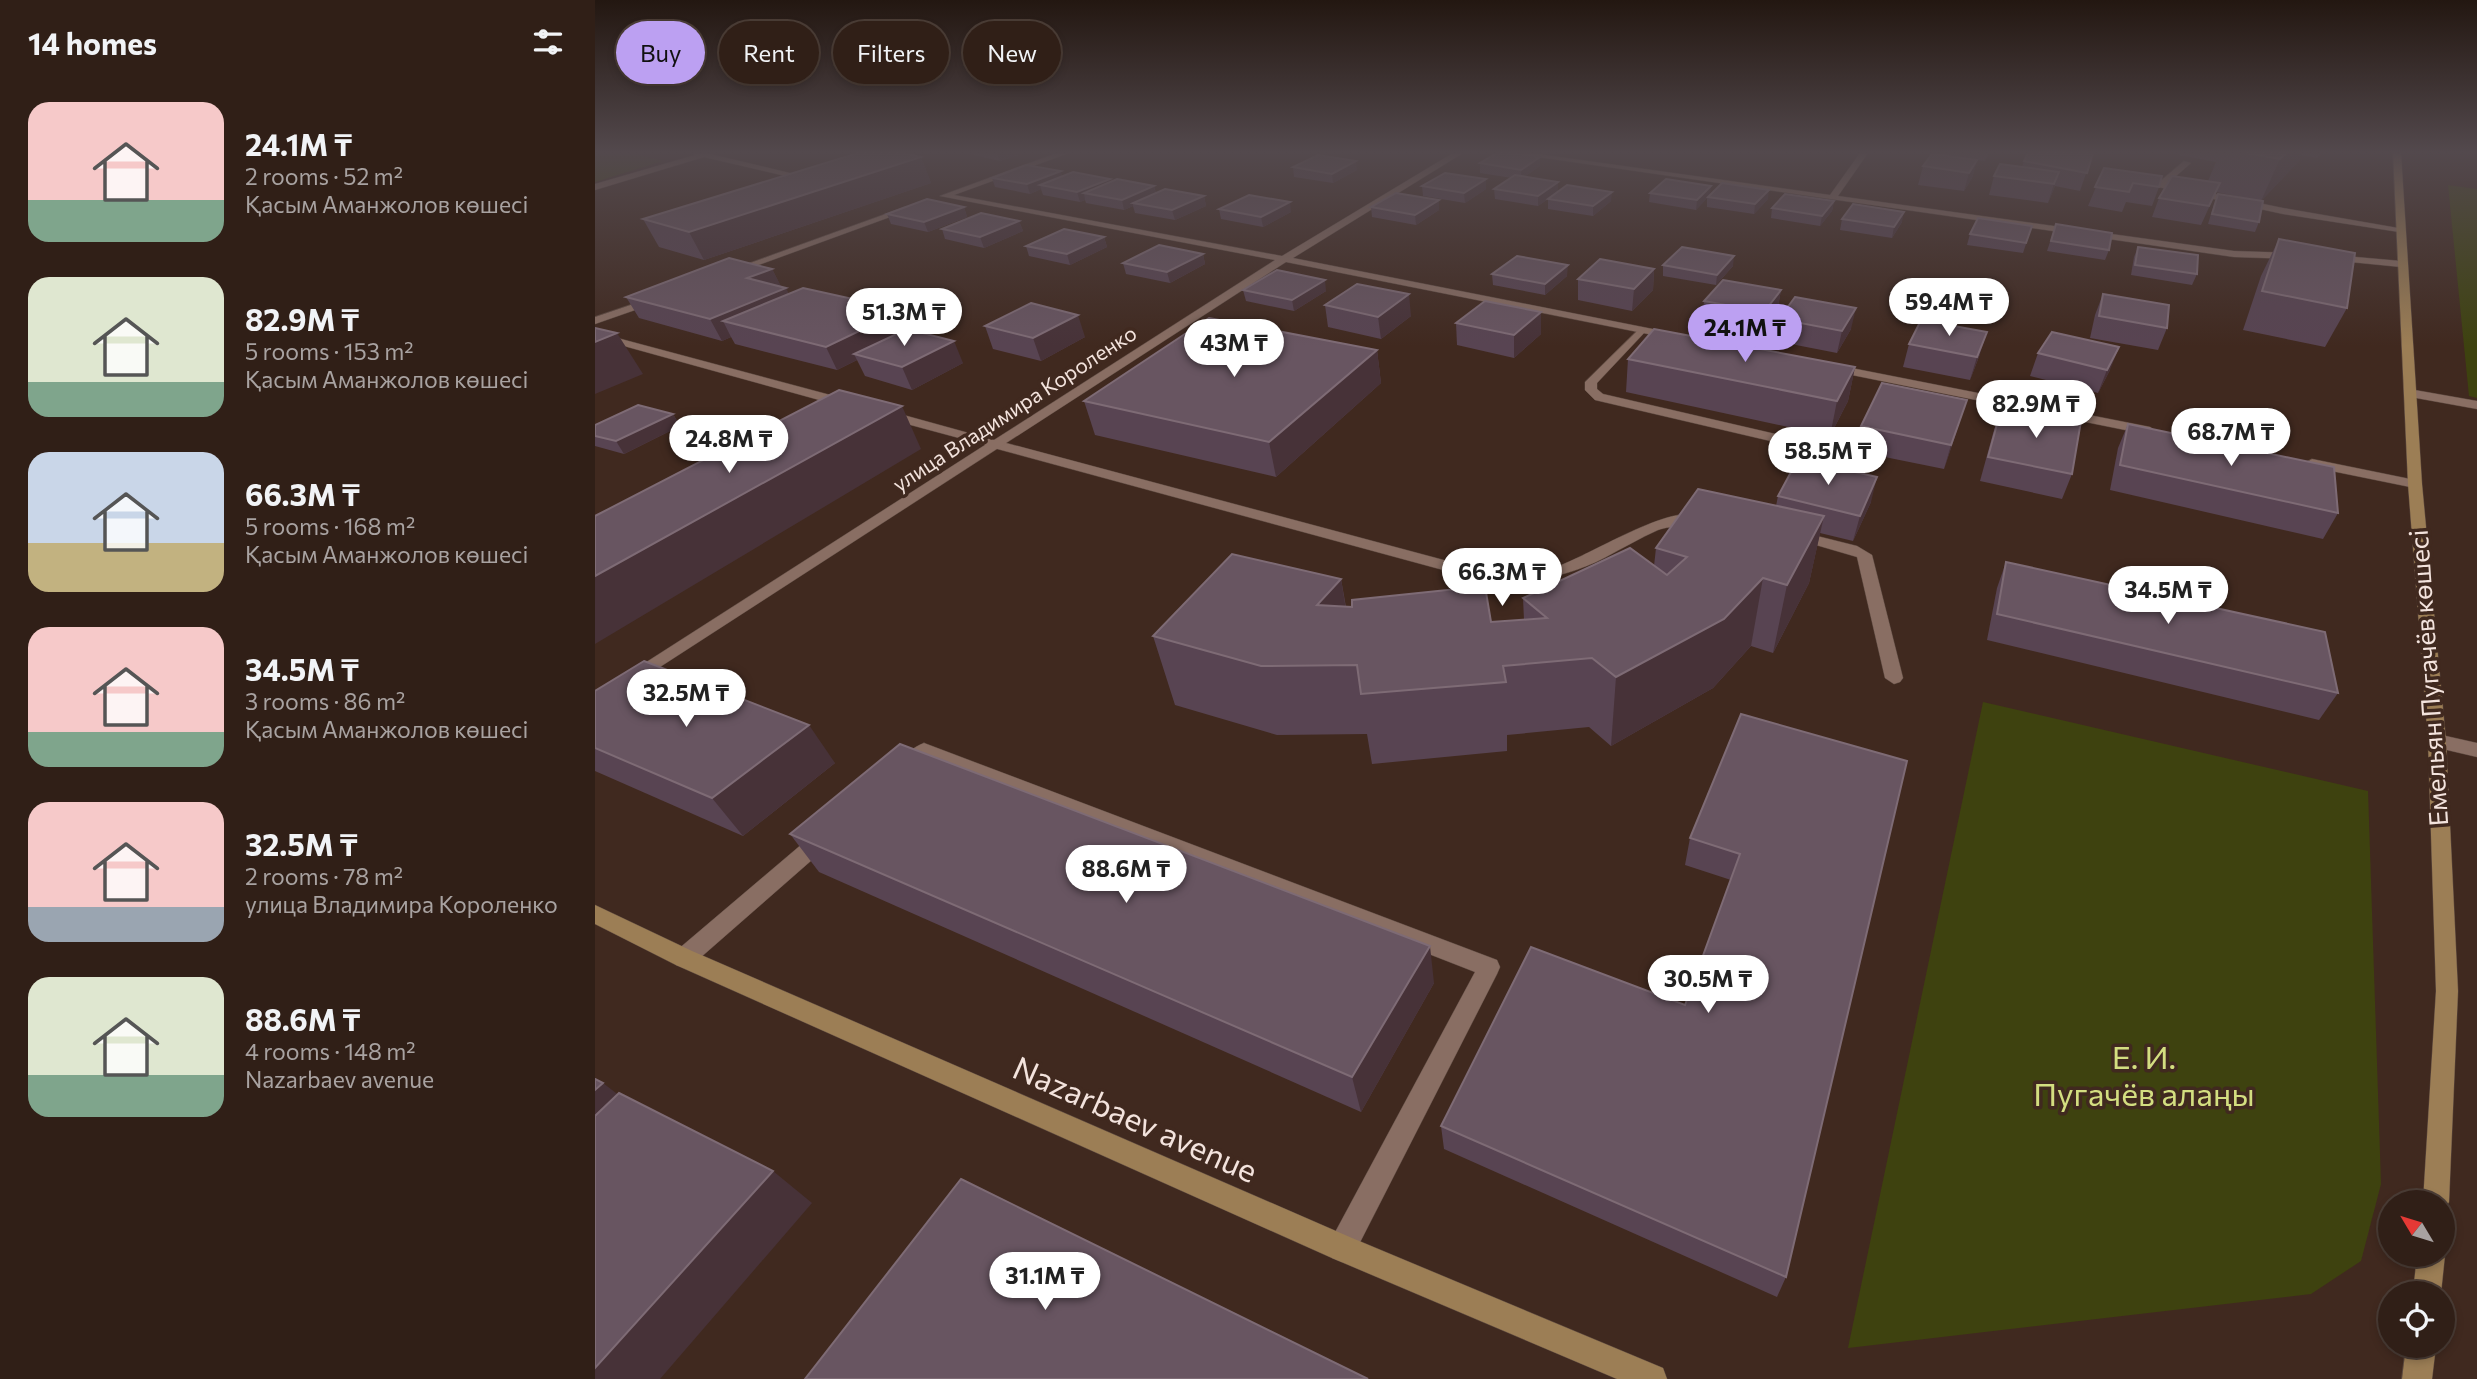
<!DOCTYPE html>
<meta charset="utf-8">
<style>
:root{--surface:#301f17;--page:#3c2c24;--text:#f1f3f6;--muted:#a8a2a1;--line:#4b3d36;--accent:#bca0f2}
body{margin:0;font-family:Commissioner,sans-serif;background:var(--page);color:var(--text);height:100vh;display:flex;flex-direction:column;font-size:26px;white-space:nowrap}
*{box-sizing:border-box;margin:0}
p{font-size:23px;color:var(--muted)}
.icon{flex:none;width:38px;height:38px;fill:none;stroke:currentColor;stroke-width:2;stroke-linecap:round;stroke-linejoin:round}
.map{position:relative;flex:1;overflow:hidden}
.side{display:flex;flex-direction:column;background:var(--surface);width:595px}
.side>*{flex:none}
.top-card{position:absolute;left:21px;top:21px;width:665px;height:63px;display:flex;gap:14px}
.needle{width:46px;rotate:308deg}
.tools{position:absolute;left:1783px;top:1190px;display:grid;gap:14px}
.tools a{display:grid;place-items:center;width:77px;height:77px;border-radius:50%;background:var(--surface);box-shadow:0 4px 10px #0003,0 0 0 2px var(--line);font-size:35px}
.price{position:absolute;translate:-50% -60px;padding:0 16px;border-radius:24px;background:#fff;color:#222;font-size:23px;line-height:46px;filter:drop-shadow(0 2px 4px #0008)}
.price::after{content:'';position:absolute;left:50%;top:42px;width:21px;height:16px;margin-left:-10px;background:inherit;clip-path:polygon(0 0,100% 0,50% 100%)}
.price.on{background:var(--accent);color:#111}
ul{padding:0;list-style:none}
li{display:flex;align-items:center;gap:21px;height:175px;padding:0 28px}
li span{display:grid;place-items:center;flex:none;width:196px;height:140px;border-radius:21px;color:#555}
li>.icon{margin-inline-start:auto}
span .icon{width:84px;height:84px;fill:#fffc;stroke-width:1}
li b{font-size:30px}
h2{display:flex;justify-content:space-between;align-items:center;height:84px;padding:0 28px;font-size:30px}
.tag{padding:0 24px;border-radius:32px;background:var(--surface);box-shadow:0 4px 10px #0003,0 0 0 2px var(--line);font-size:24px;line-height:63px}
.tag.on{background:var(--accent);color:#111}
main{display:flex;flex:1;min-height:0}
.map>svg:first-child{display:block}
</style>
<main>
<section class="side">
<h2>14 homes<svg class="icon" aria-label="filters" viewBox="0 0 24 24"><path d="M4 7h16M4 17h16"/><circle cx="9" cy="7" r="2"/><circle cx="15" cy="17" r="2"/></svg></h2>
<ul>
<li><span style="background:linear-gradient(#f6c9c9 70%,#7fa58c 0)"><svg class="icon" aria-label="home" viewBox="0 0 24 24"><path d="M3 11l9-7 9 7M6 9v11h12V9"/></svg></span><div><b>24.1M ₸</b><p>2 rooms · 52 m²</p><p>Қасым Аманжолов көшесі</p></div></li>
<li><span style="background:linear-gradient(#dfe7d0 75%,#7fa58c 0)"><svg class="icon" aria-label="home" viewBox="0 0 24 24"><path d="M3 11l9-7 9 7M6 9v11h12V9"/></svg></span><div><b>82.9M ₸</b><p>5 rooms · 153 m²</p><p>Қасым Аманжолов көшесі</p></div></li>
<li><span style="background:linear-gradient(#c9d6e8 65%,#c2b280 0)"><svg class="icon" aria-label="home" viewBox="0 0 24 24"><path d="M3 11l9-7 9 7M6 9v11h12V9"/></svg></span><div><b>66.3M ₸</b><p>5 rooms · 168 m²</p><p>Қасым Аманжолов көшесі</p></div></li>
<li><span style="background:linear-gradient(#f6c9c9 75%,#7fa58c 0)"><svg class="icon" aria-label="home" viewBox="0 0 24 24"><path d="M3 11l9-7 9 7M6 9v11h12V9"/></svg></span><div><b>34.5M ₸</b><p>3 rooms · 86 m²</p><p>Қасым Аманжолов көшесі</p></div></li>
<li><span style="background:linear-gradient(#f6c9c9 75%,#9aa5b1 0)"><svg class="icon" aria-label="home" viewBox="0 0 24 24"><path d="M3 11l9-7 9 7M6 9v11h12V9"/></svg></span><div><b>32.5M ₸</b><p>2 rooms · 78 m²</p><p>улица Владимира Короленко</p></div></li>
<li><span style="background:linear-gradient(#dfe7d0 70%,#7fa58c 0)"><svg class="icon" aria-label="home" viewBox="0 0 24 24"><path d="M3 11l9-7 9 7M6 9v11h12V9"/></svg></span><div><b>88.6M ₸</b><p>4 rooms · 148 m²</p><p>Nazarbaev avenue</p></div></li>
</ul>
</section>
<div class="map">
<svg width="1882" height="1379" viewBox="0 0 1882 1379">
<rect width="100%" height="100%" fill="#40291f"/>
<g fill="#3e420f">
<path d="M0,153h37l31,8 -68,21z"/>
<path d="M1853,185l29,4v209l-8,-2z"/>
<path d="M1388,702l385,89 13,393 -20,77 -50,33 -463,54z"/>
</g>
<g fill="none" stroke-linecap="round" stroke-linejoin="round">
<g stroke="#5b483f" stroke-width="1">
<g id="lane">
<path d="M96,153h15l88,21 15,-2 4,2 -19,4 -90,-21 -109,33v-6l100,-29z"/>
<path d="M1589,161l7,2 -24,21 116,24 121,21 -5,3 -116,-18 -125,-27v-4z"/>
<path d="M1046,327l6,3 -2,2 -48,51v6l6,5 181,42v6l-5,1 -184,-43 -10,-10v-8z"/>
<path d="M400,440l486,130c25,3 50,3 74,-3 30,-8 125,-71 149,-48 -7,7 -33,6 -46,11 -18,8 -35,18 -52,27 -40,21 -82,28 -126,23l-490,-133 -2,-3z"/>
<path d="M1202,531l60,15 15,9 31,123 -3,4 -6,2 -9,-6 -28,-121 -65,-19 -2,-3 2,-3z"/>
<path d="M329,743l573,217 3,7 -3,7 -145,284 -10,4 -10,-4 -4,-10 4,-10 143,-266 -548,-214 -16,15h-14l-2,-5c5,-10 18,-21 29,-25z"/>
<path d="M227,831l7,2 3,6 -3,6 -137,120 -8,3 -8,-3 -3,-7 3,-7 139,-118z"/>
</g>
</g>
<g stroke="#5b483f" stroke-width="1">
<g id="street">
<path d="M462,153h12l-115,42 328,61 171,-103h10l-170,105 380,75 6,3 -6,3 -387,-77 -691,447v-14l390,-250 -104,-28v-6h8l105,29 281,-180 -335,-64z"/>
<path d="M915,153h21l299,42 30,-42h8l-30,43 396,55 60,2 5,3 -5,3 -60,-2z"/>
<path d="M310,207l7,2 -178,65 -9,-2z"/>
<path d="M1738,255l68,6 5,3 -5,3 -71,-7v-4z"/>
<path d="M59,297l5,3 -1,2 -63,22v-7z"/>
<path d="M0,332l254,68 2,3 -6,4 -4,-1 -246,-68z"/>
<path d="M1236,364l319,63 6,4 -6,4 -323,-65v-4z"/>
<path d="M1814,389l68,12v8l-72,-13v-6z"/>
<path d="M1717,459l103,21 7,4 -7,4 -108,-22 -2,-3z"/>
<path d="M1842,734l40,9v14l-47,-11 -2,-5 2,-5z"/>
</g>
</g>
<g stroke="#5b483f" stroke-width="1">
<g id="secondary">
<path d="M1798,153h8l21,331 24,257 12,250 -9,211 -6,10v-10h-20l13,-211 -8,-250 -20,-257z"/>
<path d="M0,905l97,46 660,287 311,130 4,11h-50l-285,-121 -656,-293 -81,-41z"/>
<path d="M1848,1251l2,4 -4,38h-28l4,-38h26z"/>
<path d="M1811,1346h30l-4,33h-30z"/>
</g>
</g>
<use href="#lane" fill="#896e63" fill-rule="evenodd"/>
<use href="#street" fill="#896e63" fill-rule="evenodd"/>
<use href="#secondary" fill="#9c7e55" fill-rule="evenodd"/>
</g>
<g fill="#584452">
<path d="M375,153h55l-25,8 -30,-7z"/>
<path d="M1345,153h49l-4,8 -8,-1 -5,18 -8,13 -46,-6 5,-19 17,-11z"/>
<path d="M1498,153l-13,38 -25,-5 -7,17 -59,-8 5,-19 28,-9 2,-6z"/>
<path d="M1584,153h143l-5,5 -16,-3 -2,6 -38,40 -2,21 -4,10 -47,-8 6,-20 4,-10 37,6 -39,-8 -15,33 -49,-8 7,-19 49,-17 8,-19 -37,-7z"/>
<path d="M326,157l10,26 -227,77 -45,-13 -16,-28z"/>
<path d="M945,157v9l-16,11 34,15 53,9 -18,15 -45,-7v-10l-10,7 -43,-7 -1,-10 18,-11 -32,-5v-10z"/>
<path d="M698,167l64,3 -24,13 -39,-6z"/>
<path d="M1509,168l55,19 -7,19 -26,-4 -4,10 -34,-6z"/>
<path d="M467,176l92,10 2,7 48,3 2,10 -31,14 -40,-7 -2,-7 -9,4 -38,-7 -1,-3 -5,2 -37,-7 -2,-6 -11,5 -35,-7 -3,-9z"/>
<path d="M827,186l64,3 -21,14 -42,-7z"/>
<path d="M1055,193l60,1 58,5 -14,15 -47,-7v-9l-11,12 -47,-8z"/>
<path d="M1239,201l-2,10 -12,15 -49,-8 1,-10z"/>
<path d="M369,207l3,10 -39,15 -37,-8 -4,-10z"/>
<path d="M776,207l68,3 -23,15 -44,-8z"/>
<path d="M624,209l72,3 -28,15 -42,-8z"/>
<path d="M1247,219l60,3 -10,16 -52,-8z"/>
<path d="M424,221l4,10 -39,17 -39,-9 -3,-10z"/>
<path d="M1461,224l53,26 -4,10 -58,-9z"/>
<path d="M1437,226l-9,27 -56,-8 3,-11z"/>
<path d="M509,237l3,10 -37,18 -41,-9 -3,-10z"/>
<path d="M1684,239l68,69 -22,39 -82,-17 18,-54z"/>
<path d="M1543,247l59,27 -5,11 -61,-10 3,-18z"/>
<path d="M608,254l2,10 -35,19 -44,-9 -3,-11z"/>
<path d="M1068,265l70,1 -17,19 -53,-9z"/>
<path d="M177,269l9,18 8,7 122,36 52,33 -51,27 -47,-14 -8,-16 -20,10 -102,-26 -4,-7 -9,4 -83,-23 -13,-21z"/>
<path d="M1059,269l-1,21 -21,21 -54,-11v-21z"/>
<path d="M897,274l75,2 -22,19 -52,-10z"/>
<path d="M648,290l83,1 -32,20 -48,-10z"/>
<path d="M1186,290l-4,22 -16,22 -59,-11 2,-22z"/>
<path d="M1508,294l64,34 -9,22 -68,-12 5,-23z"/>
<path d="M730,305l86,11 -30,23 -53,-12z"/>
<path d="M946,312v22l-27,24 -57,-13 -1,-22z"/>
<path d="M1184,319l72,10 -14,24 -62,-12z"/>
<path d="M390,326l100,11 -44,24 -48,-12z"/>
<path d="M1314,344l71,10 -10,26 -67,-13z"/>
<path d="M782,350l4,33 -105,94 -181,-42 -11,-34z"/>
<path d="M1443,353l72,17 -12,23 -68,-17z"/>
<path d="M1033,359l227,8 -7,34 -18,35 -204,-44z"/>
<path d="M1407,406l70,68 -10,25 -82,-18 14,-51z"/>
<path d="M78,414l7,12 -56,28 -29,-8v-21z"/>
<path d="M1364,424l-15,45 -89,-18 6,-25z"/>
<path d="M1533,424l210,89 -15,26 -213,-49 8,-42z"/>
<path d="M1183,496l93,6 -18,39 -33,-8 -11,50 -36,70 -22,-7 -38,42 -102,58 -22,-19 -82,8v16l-135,13 -5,-30 -90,1 -102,-30 -22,-69 188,-57 5,28 145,15 33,-2 -1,-22 131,-32 2,-18 120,-42z"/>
<path d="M1411,562l332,131 -19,27 -332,-80 10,-52z"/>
<path d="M0,691l240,72 -92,73 -148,-65z"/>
<path d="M1146,714l45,563 -9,20 -333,-148 -3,-23 244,-121 46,-125 -46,-15 5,-27z"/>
<path d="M195,834l644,149 -73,129 -542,-240z"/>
</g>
<g fill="#473238">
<path d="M402,153h28l-25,8z"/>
<path d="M1691,153h16l-3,8 -38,40 19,-42z"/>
<path d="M326,157l10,26 -227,77 -15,-28z"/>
<path d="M945,157v9l-19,13v-9z"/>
<path d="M1382,160l-5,18 -8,13 5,-18z"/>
<path d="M761,161l1,9 -24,13 -1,-9z"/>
<path d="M466,171l2,9 -23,5 1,4 -11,5 -3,-10z"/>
<path d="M1464,172l-6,19 -5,12 6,-19z"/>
<path d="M515,179l2,9 -28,5 1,7 -5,2 -3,-10z"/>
<path d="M891,179v10l-21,14 -1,-10z"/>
<path d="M963,182v10l-20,14v-10z"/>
<path d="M559,186l2,10 -23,7v3l-9,4 -2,-10z"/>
<path d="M1116,186l-1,9 -14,15 1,-10z"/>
<path d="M1174,190l-1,9 -14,15 1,-10z"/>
<path d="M1017,192l-1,9 -18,15v-10z"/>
<path d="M609,196l2,10 -31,14 -3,-10z"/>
<path d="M844,200v10l-23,15 -1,-10z"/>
<path d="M1239,201l-2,10 -12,15 2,-10z"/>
<path d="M695,202l1,10 -28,15 -2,-10z"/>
<path d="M369,207l3,10 -39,15 -4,-10z"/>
<path d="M1309,212l-2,10 -10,16 2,-11z"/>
<path d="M424,221l4,10 -39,17 -4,-11z"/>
<path d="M509,237l3,10 -37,18 -3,-11z"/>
<path d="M608,254l2,10 -35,19 -3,-11z"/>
<path d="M1139,256l-1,10 -17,19 1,-10z"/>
<path d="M973,265l-1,11 -22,19v-11z"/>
<path d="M177,269l11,21 3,-2 11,22 -74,11 8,16 -9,4 -12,-22 37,-41z"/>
<path d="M1059,269l-1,21 -21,21 2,-22z"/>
<path d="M730,280l1,11 -32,20 -2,-11z"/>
<path d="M1186,290l-4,22 -16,22 3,-22z"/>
<path d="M814,294l2,22 -30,23 -3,-22z"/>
<path d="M1261,308l-5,21 -14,24 5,-22z"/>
<path d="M308,310l9,22 -58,22 3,6 -20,10 -11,-23z"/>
<path d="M946,312v22l-27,24v-23z"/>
<path d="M483,315l7,22 -44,24 -8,-23z"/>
<path d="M1392,332l-7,22 -10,26 7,-23z"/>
<path d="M22,333l26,41 -48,20v-52z"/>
<path d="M359,341l9,22 -51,27 -10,-23z"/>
<path d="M1524,347l-9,23 -12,23 9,-23z"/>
<path d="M782,350l4,33 -105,94 -7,-35z"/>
<path d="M1260,367l-7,34 -18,35 7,-35z"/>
<path d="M1372,400l-23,69 7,-24z"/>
<path d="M307,406l19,43 -326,195v-68z"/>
<path d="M78,414l7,12 -56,28 -8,-13z"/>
<path d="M1282,477l-6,25 -18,39 7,-25z"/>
<path d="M1229,516l-15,67 -36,70 14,-68z"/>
<path d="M1168,578l-12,68 -38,42 -102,58 5,-69z"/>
<path d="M746,579l11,68 -35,-42z"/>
<path d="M214,725l26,38 -92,73 -31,-38z"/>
<path d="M835,946l4,37 -73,129 -9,-35z"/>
<path d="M8,1083l44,34 -52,50v-77z"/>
<path d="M178,1171l39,32 -152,176h-65v-11z"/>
</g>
<g fill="#685561" stroke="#7e6b75" stroke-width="2">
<path d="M263,153h45l18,4 -232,75 -46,-13z"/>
<path d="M902,153h15l28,4 -19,13 -41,-7z"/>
<path d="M1433,153h65l-6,20 -63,-12z"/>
<path d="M1652,153h39l-6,6z"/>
<path d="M1337,154l45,6 -8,13 -46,-7z"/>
<path d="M723,155l38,6 -24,13 -39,-7z"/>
<path d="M1405,164l59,8 -5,12 -60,-8z"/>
<path d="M431,165l35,6 -34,13 -35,-6z"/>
<path d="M1509,168l58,8 -3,11 -26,-4 -4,9 -34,-5z"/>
<path d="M478,172l37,7 -33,13 -37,-7z"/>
<path d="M850,173l41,6 -22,14 -42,-7z"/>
<path d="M920,175l43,7 -20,14 -44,-7z"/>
<path d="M1577,176l48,7 -11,23 -50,-8z"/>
<path d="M522,179l37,7 -32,14 -38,-7z"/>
<path d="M1071,179l45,7 -14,14 -47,-7z"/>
<path d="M1127,183l47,7 -14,14 -47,-7z"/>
<path d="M972,185l45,7 -19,14 -45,-7z"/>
<path d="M570,189l39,7 -32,14 -39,-7z"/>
<path d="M801,193l43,7 -24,15 -44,-8z"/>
<path d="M1190,194l49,7 -12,15 -50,-8z"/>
<path d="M1623,194l45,7 -4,21 -47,-8z"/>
<path d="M654,195l41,7 -29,15 -42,-8z"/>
<path d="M332,199l37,8 -40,15 -37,-8z"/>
<path d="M1258,204l51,8 -10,15 -52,-8z"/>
<path d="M386,213l38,8 -39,16 -38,-8z"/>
<path d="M1383,218l54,8 -6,17 -56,-9z"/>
<path d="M1461,224l56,9 -3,17 -58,-9z"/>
<path d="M469,229l40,8 -37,17 -41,-8z"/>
<path d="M1684,239l76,14 -8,55 -85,-17z"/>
<path d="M564,245l44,9 -36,18 -44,-9z"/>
<path d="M1087,247l52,9 -17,19 -54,-10z"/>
<path d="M1543,247l60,8 -1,19 -62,-9z"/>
<path d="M922,256l51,9 -23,19 -53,-10z"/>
<path d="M134,258l43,11 -25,9 39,10 -76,31 -84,-22z"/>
<path d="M1005,259l54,10 -20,20 -56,-10z"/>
<path d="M682,270l48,10 -33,20 -49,-10z"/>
<path d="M1128,280l58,10 -17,22 -60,-11z"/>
<path d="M762,284l52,10 -31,23 -53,-12z"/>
<path d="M208,288l100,22 -77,37 -103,-26z"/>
<path d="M1508,294l66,11 -2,23 -68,-12z"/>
<path d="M1200,297l61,11 -14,23 -63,-12z"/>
<path d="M890,301l56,11 -27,23 -58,-12z"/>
<path d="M436,303l47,12 -45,23 -48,-12z"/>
<path d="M614,318l168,32 -108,92 -185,-41z"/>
<path d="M1326,320l66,12 -10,25 -68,-13z"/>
<path d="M0,328l22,5 -22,9z"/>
<path d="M312,329l47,12 -52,26 -48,-13z"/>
<path d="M1059,329l201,38 -18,34 -209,-42z"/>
<path d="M1457,332l67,15 -12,23 -69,-17z"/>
<path d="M1287,383l85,17 -16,45 -90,-19z"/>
<path d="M244,390l63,16 -307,170v-60z"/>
<path d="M43,405l35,9 -57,27 -21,-5v-11z"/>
<path d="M1407,406l79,15 -9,53 -84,-17z"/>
<path d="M1533,424l206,43 4,46 -218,-48z"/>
<path d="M1203,459l79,18 -17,39 -82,-20z"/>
<path d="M1103,489l126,27 -37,69 -24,-7 -39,41 -108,58 -24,-19 -89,8 3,16 -145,12 -4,-29 -96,1 -108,-30 79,-82 109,25 -24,26 35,2v-7l133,-14 6,36 56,-4 -24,-20 107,-50 37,27 20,-18 -31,-9z"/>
<path d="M1411,562l319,70 13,61 -341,-79z"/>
<path d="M49,661l165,64 -97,73 -117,-50v-57z"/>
<path d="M1146,714l166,47 -121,516 -345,-151 90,-179 154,58 55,-151 -50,-16z"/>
<path d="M305,744l530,202 -78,131 -562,-243z"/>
<path d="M0,1079l8,4 -8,7z"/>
<path d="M24,1093l154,78 -178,197v-252z"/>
<path d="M366,1179l407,200h-563z"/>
</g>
<linearGradient id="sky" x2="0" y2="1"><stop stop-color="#231711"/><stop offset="0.44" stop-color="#53494d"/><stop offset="1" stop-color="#53494d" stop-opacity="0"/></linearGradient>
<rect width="1882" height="346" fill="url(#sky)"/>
<g text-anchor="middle" stroke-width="7" stroke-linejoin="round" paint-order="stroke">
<g font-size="21" fill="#f3e3dd" stroke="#40291f">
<text transform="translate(420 409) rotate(-33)" y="7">улица Владимира Короленко</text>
</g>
<g font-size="26" fill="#f3e3dd" stroke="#40291f">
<text transform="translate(1834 678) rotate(-94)" y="9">Емельян Пугачёв көшесі</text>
</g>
<g font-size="32" fill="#d3de80" stroke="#40291f">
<text x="1549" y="1069">Е. И.<tspan x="1549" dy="37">Пугачёв алаңы</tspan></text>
</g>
<g font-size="32" fill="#f3e3dd" stroke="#40291f">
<text transform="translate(540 1120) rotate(24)" y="11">Nazarbaev avenue</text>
</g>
</g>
</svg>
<div class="tools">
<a><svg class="needle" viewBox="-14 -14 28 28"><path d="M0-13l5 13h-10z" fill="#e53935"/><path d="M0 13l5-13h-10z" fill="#a8a2a1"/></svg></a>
<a><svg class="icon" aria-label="locate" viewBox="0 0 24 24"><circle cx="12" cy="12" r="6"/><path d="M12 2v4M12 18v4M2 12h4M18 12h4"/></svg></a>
</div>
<b class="price" style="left:1354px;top:338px">59.4M ₸</b>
<b class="price" style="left:309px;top:348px">51.3M ₸</b>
<b class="price on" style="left:1150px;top:364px">24.1M ₸</b>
<b class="price" style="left:639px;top:379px">43M ₸</b>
<b class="price" style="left:1441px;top:440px">82.9M ₸</b>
<b class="price" style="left:1636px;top:468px">68.7M ₸</b>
<b class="price" style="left:134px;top:475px">24.8M ₸</b>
<b class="price" style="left:1233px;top:487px">58.5M ₸</b>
<b class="price" style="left:907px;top:608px">66.3M ₸</b>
<b class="price" style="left:1573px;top:626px">34.5M ₸</b>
<b class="price" style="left:91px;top:729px">32.5M ₸</b>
<b class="price" style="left:531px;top:905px">88.6M ₸</b>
<b class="price" style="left:1113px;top:1015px">30.5M ₸</b>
<b class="price" style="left:450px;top:1312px">31.1M ₸</b>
<div class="top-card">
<a class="tag on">Buy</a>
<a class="tag">Rent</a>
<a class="tag">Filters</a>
<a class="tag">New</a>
</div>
</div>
</main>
